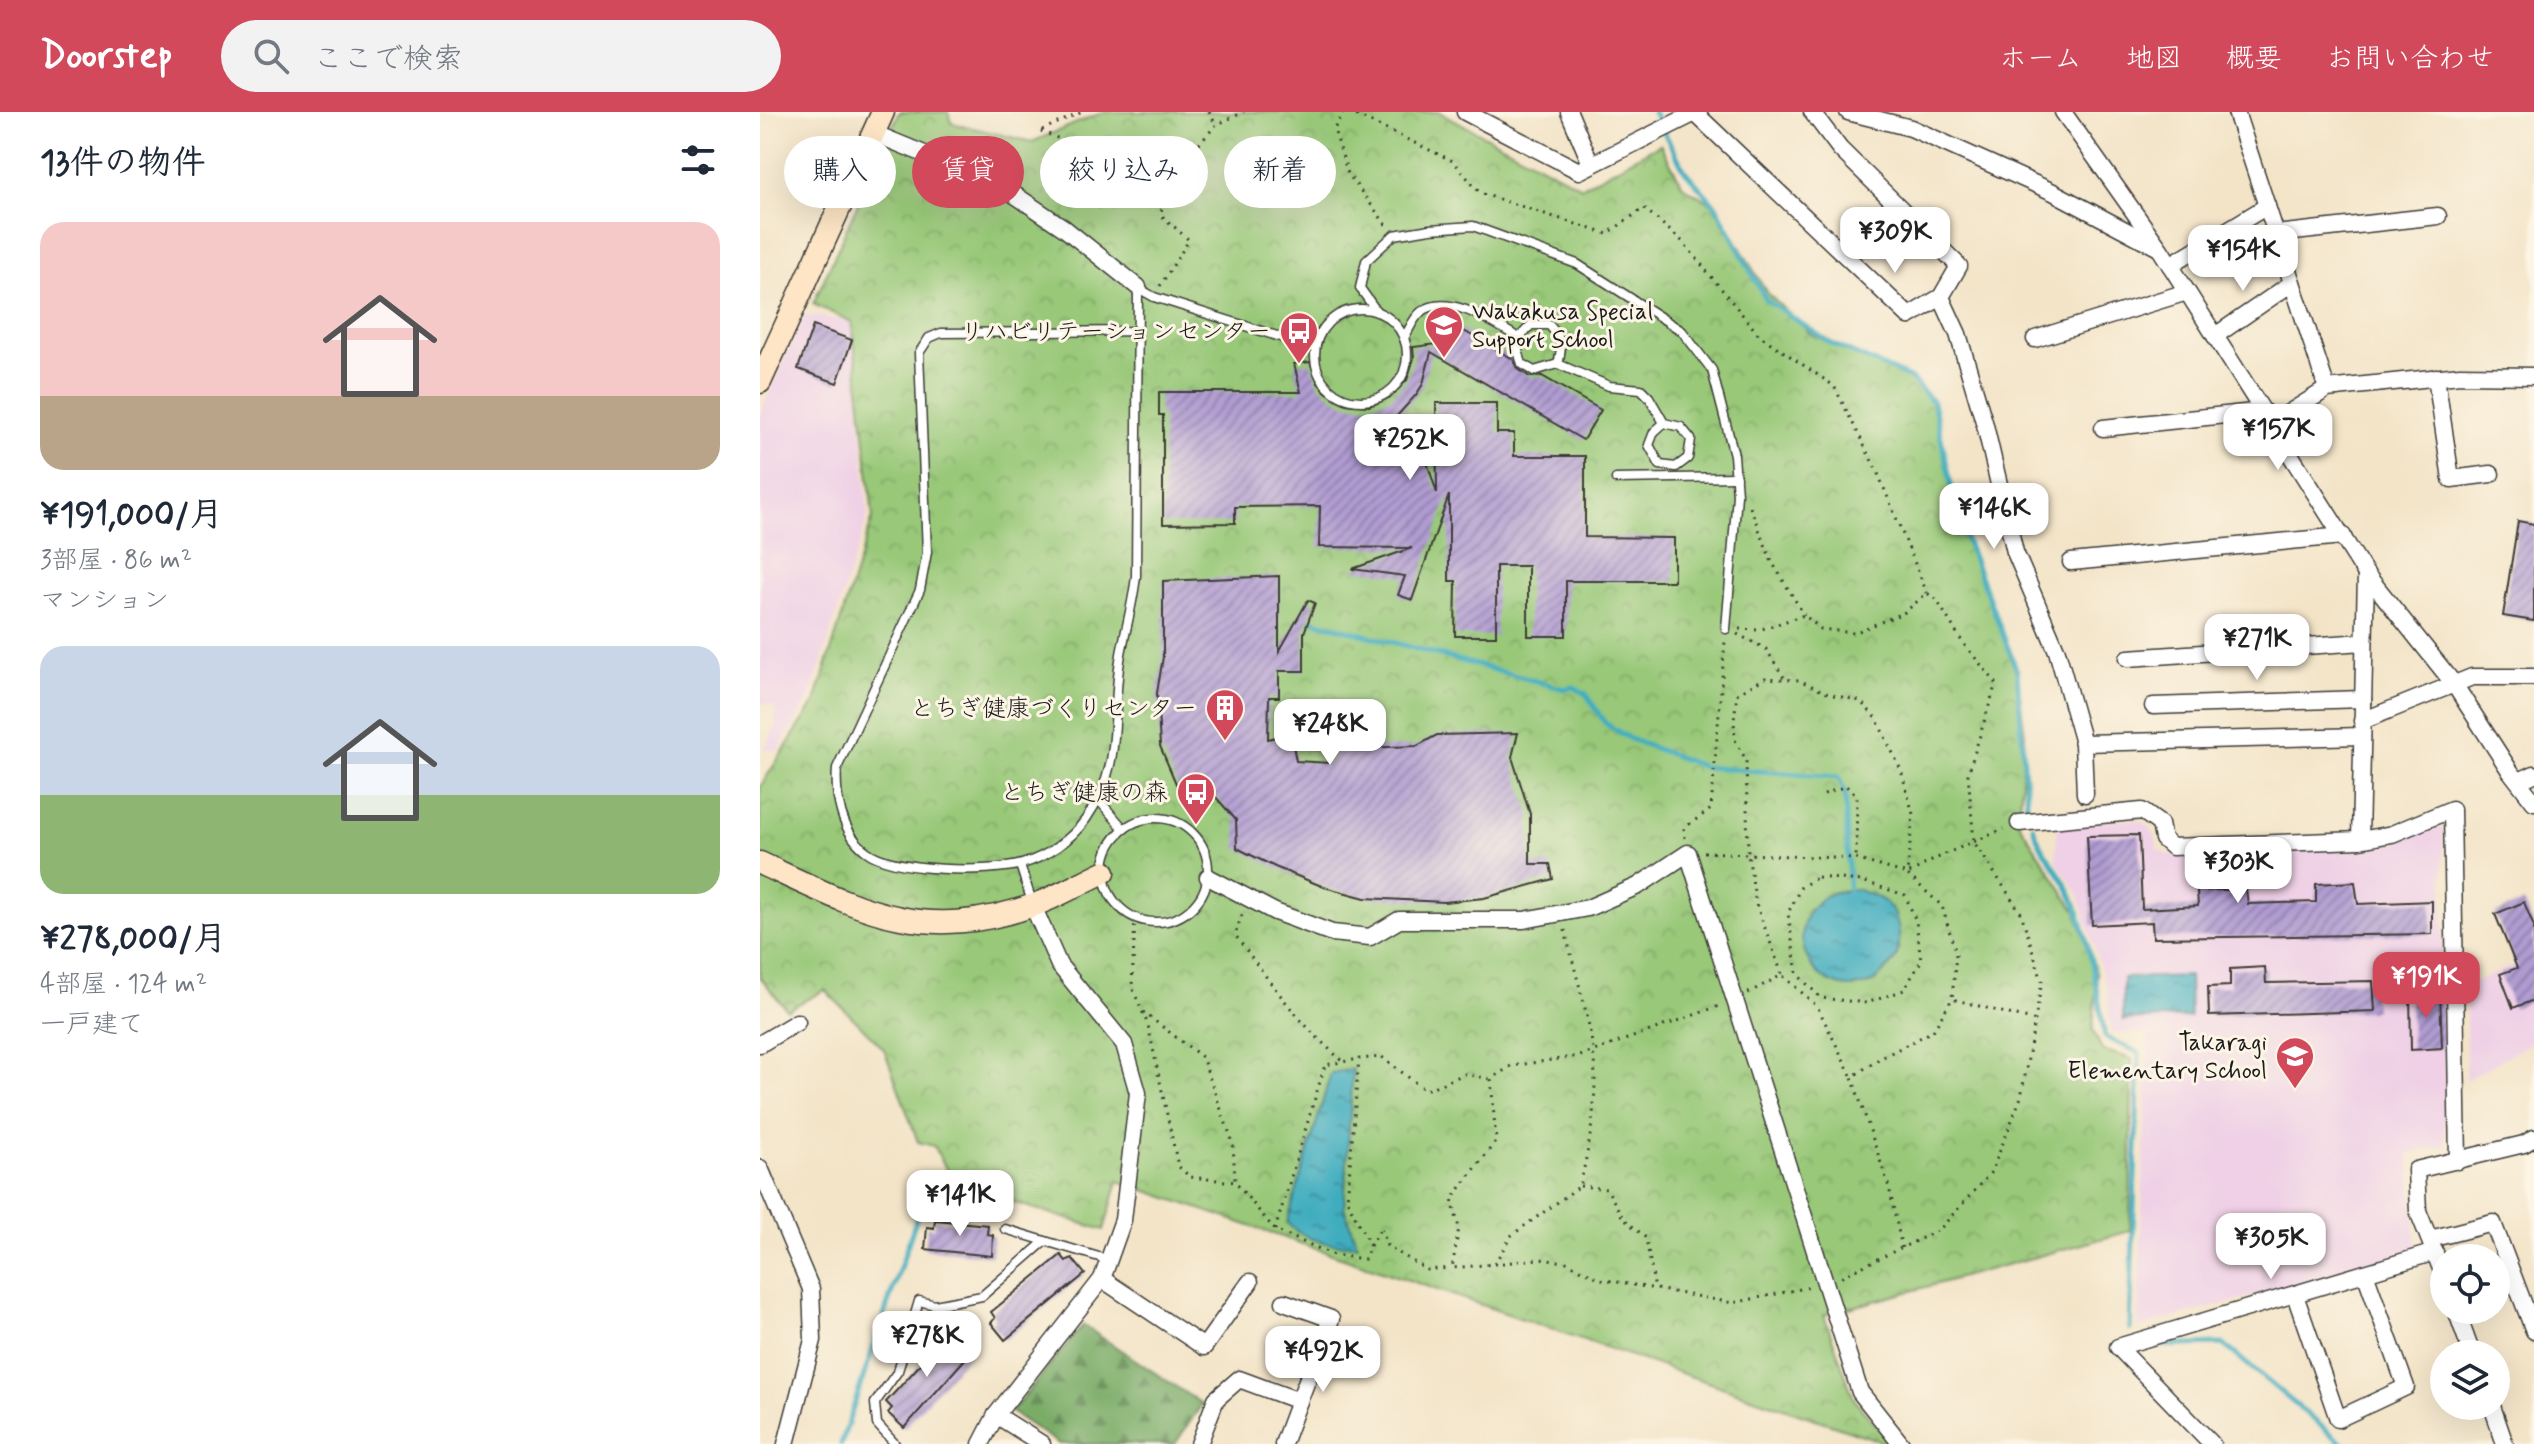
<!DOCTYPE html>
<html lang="ja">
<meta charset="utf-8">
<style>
:root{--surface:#fff;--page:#f2f2f3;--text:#1f2937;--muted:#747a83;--accent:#d1495b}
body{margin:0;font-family:Mynerve,"Klee One",sans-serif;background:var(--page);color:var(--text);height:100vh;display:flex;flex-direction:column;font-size:30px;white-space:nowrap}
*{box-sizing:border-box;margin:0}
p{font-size:26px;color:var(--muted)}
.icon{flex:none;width:44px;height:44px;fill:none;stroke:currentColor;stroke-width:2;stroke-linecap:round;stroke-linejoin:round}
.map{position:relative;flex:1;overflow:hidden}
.sheet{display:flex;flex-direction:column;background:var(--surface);width:760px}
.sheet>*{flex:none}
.banner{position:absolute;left:24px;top:24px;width:760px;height:72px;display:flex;gap:16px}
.controls{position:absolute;left:1670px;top:1132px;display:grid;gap:16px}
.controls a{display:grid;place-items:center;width:80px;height:80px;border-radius:50%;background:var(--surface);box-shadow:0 8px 32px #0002;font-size:40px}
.price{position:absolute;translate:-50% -68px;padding:0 18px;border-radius:16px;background:#fff;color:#222;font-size:26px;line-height:52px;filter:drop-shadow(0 2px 4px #0008)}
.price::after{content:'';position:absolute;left:50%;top:48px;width:24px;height:18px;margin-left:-12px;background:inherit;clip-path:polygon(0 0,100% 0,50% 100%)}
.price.selected{background:var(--accent);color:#fff}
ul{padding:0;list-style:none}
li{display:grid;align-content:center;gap:16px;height:424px;padding:0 40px}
li span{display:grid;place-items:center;height:248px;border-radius:24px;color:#555}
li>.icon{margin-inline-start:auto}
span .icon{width:144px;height:144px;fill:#fffc;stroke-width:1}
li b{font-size:34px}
h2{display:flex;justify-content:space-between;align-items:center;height:96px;padding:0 40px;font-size:34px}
.tag{padding:0 28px;border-radius:36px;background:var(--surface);box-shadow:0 8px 32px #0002;font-size:28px;line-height:72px}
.tag.selected{background:var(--accent);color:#fff}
header{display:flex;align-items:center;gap:48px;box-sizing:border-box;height:112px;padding:0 40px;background:var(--accent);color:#fff}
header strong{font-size:38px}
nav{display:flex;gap:44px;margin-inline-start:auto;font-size:28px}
.search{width:560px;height:72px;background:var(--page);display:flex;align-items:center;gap:20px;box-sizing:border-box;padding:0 28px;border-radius:44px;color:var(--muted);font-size:30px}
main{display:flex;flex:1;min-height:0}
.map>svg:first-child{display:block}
</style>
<header>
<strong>Doorstep</strong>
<div class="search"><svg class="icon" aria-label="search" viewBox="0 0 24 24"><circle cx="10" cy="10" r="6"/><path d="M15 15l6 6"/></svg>ここで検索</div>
<nav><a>ホーム</a><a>地図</a><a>概要</a><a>お問い合わせ</a></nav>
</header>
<main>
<section class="sheet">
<h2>13件の物件<svg class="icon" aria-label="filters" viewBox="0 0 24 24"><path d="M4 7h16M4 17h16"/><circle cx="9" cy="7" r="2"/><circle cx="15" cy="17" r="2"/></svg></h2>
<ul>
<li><span style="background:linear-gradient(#f6c9c9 70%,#b9a48a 0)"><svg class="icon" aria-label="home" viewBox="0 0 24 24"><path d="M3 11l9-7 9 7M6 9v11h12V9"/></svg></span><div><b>¥191,000/月</b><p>3部屋 · 86 m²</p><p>マンション</p></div></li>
<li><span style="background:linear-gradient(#c9d6e8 60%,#8fb573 0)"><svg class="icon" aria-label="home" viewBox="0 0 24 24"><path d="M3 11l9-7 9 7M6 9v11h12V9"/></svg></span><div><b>¥278,000/月</b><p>4部屋 · 124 m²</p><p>一戸建て</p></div></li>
</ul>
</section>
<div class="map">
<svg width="1774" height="1332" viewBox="0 0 1774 1332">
<defs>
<pattern id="forest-firs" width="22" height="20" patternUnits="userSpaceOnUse" patternTransform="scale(2)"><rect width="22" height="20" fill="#7aac68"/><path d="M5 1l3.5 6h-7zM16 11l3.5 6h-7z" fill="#638b55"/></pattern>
<pattern id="park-crowns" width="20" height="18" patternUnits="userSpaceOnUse" patternTransform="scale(2)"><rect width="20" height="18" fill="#98c878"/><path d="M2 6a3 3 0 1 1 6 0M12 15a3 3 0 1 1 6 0" fill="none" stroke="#82ab67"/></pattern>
<pattern id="water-ripples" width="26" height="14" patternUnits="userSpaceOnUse" patternTransform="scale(2)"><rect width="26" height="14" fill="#40adbf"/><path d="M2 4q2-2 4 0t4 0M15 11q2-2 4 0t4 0" fill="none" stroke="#358c9a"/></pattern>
<pattern id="building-hatch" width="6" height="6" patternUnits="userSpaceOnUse" patternTransform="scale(2)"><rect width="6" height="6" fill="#b09bd1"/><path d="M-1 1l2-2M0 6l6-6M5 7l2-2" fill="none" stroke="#8e7ea9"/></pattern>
</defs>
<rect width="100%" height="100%" fill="#fcf5e5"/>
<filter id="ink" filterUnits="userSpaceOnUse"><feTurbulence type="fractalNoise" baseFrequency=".0125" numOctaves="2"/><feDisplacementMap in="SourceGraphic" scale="16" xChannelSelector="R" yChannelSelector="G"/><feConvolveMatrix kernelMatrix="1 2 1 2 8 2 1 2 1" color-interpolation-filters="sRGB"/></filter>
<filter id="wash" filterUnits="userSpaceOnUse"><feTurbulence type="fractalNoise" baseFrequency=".006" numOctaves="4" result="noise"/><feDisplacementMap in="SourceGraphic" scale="32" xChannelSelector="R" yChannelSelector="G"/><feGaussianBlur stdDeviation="1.8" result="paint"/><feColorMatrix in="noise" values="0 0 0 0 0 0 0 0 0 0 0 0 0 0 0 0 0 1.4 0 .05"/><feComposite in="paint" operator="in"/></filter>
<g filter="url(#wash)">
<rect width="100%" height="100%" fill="#f3e4c8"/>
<g fill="#efd0e6">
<path d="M44,203l48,6 16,194 -58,183 -32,53 -14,-2 12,-22 -2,-22 -14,-1v-291z"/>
<path d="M1376,707l13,7 7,10 1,12 12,7 176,-6 49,-5 34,-16h15l2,318 -36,7 8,99 -279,75 10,-294h-37l-4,-44 -29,-96 -22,-32 1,-34z"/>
<path d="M1774,845v84l-68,39v-95z"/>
</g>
<path fill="url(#forest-firs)" stroke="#4b6442" stroke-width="2" d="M323,1213l119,79 -27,40h-116l-48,-32z"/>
<path fill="url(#park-crowns)" stroke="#5a724a" stroke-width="2" d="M139,0h49l3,11 81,19 71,-30h336l143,75 78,-43 23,42 33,20 51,87 45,42 98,43 23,24 27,122 57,147 8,64 -6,88 57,89 21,63 -4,55 9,20 30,9 -2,172 -306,84 30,84 37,45h-2l-771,-263 -14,49 -121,-37h-24l-25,-47 -16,-4 -34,-93 -59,-59 -38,20 -27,-33v-190l55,-85 58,-185 -21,-195 -39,-18z"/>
<g fill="url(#water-ripples)" stroke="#2e646e" stroke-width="2">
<path d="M1097,777c7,4 21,7 28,13 17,15 20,51 3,66 -5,5 -12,14 -19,16 -59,20 -96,-65 -37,-91 7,-3 17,-3 25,-4z"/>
<path d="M1429,864l1,41 -67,3v-42z"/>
<path d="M593,957l-9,138 13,38c-26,0 -52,-3 -70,-22l44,-150z"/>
</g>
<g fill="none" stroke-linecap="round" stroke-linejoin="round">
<g stroke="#40adbf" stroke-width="5">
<path d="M893,0l32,59 31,35 50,94 66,44 78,34 23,24 27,122 57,147 10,133 3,13"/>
<path d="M554,509l251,68 9,-2 12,7 19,29 25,16 74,28 134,10 7,15 4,98"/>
<path d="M1273,714c8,29 32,49 42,77 16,43 22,89 30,134l34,16 -9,276"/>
<path d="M1388,1234l75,-2 120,100"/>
<path d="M81,1332l77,-230"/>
</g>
</g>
<g id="blocks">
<g fill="url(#building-hatch)">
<path d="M53,214l39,14 -15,43 -39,-14z"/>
<path d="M695,214l58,33 5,10 12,8 12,-1 59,34 -18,30 -152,-88 -8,32 -7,11 -30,33 28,-5 23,70 -1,-90h61v30h17v23h71v81l89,1v43h-108v55h-38v-70h-32v70h-41l1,-55h-7v-86l-37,105 -14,-5 7,-19 -53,-7 60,-21 -93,-1 1,-41 -85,1v16l-72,1v-109h-4v-23h142l-7,-28 16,-2 8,21 8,9 20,12 23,2 22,-9 16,-17 7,-22 -1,-11 32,-4z"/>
<path d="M1758,409l16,3v97l-31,-5z"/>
<path d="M519,464v76l29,-52 7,3 -11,30v38h-25v26h-10l-1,42 16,-4 9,10 3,16 34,2 2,-14 85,-3 20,-11 81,-2 -6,24 18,57v50h20l3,15 -69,19 -40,4 -79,-4 -41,-11 -49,-20 -38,-19 -1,-28 -22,-25 -34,-2 -20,-47 -3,-53 6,-36v-76z"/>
<path d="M1379,723l3,74 56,-3 -1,-15 49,-2 2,15 68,-2v-18l39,-2 3,22 74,-3v33l-279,4 -1,-16 -60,3 -5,-89z"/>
<path d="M1764,790l10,25v73l-21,8 -13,-34 17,-6 -22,-54z"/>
<path d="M1505,855l1,16 107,-2 2,30 -166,5 -1,-29 22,-1v-17z"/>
<path d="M1680,879l2,57 -31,2 -1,-58z"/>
<path d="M175,1108l53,5 -1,9 6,1 -1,21 -67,-7 2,-22 7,1z"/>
<path d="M301,1143l5,6 6,-3 13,16 -80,66 -14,-17 4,-5 -4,-6z"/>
<path d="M187,1223l5,5 5,-4 16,14 -69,78 -16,-15 4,-5 -6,-6z"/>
</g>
</g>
</g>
<g filter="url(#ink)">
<use href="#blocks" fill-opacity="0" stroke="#3c3a36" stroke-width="2"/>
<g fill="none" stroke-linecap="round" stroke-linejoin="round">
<g stroke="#3c3a36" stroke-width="11">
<g id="lane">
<path d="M378,175l-2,289c-3,27 -10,52 -15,78 -11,62 4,109 -35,165 -15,21 -40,38 -64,45 -33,9 -129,8 -156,-13 -25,-19 -31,-55 -29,-83l83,-178 7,-38 -8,-199 10,-15 12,-5 197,-2"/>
<path d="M378,176l16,9 161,51"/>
<circle cx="601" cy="243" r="46"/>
<path d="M617,200l-17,-24 6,-27 28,-26 36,-6 43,-3 104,38 105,67 30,39 22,85 3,40 -11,134"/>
<path d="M644,226c5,-8 10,-21 17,-26 27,-21 74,12 98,26l-1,13 4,13 12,7 24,-7 51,22 32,3 8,8 15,26 -10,9 -5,13 11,20 16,2 12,-9 3,-19 -10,-12 -17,-4"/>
<path d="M759,226l12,-13h18c13,14 14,21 9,39"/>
<path d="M856,367l120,-2"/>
<path d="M337,686l27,31"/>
<circle cx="396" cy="758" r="52"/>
<path d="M260,753l12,37"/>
<path d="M245,1117l40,12"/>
<path d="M135,1332l-18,-20 -2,-21 23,-32 21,-70 16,4 47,-9 63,-55 64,19"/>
</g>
</g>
<g stroke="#3c3a36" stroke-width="19">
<g id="street">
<path d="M705,0l114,59 118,-59"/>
<path d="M809,0l22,52"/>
<path d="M1088,0l63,16 142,64 104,55"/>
<path d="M1303,0l97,137 206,325 88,110 56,87 24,31"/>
<path d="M1476,0l91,277"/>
<path d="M935,1l214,203 32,-19 18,-31 -119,-117 -28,-37"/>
<path d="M113,21l127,52 64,43 74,59"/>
<path d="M1516,122l162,-18"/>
<path d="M1410,153l97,-59"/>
<path d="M1181,185l17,37 27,91 30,127 42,99 26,92 2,51"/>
<path d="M1455,224l77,-53"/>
<path d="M1275,227l152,-47"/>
<path d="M1676,265l15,102 40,-5"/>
<path d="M1511,312l56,-35 133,-14 74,1"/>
<path d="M1343,316l160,-17"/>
<path d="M1311,450l272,-26"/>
<path d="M1368,546l236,-16"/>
<path d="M1393,594l210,-7"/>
<path d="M1602,609l110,-44h62"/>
<path d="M1323,631l279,-7"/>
<path d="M1759,669l15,-7"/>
<path d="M1259,711l123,-12 18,13 3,15 9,8 188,-7 32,-6 60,-25 6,352"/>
<path d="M1600,728l6,-266"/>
<path d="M448,765l67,35 57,21 38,4 29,-17h125l64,-12 50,-22 50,-33 172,539 41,52"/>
<path d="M0,932l37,-22"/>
<path d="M0,1056l51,121 2,51 -27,104"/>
<path d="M1670,1127l63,-16 41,108"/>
<path d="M1684,1164l-26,-65 -2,-41 108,-26 10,-6"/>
<path d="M342,1167l102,68 46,-65"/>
<path d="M1535,1183l43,124 68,-32 -41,-114"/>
<path d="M1696,1198l16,44"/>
<path d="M1732,1294l13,38"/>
<path d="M236,1303l46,29"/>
<path d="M221,1332l15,-29 106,-136 21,-59 15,-127 -14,-49 -65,-79 -26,-59"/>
<path d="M439,1332l17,-45 23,-20 60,22 32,-82 -47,-17"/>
<path d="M523,1332l16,-43"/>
<path d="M1452,1332l-94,-97 317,-95"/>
</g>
</g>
<g stroke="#3c3a36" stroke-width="25">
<g id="secondary">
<path d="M0,270l123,-270"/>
<path d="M0,751c100,46 159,81 271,43 25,-8 49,-23 73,-34"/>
</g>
</g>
<g stroke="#3c3a36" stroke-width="3" stroke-dasharray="2 6" stroke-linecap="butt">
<path d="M449,0l7,13"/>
<path d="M584,0l-10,17 14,45 39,52"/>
<path d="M589,0l104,49 27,32 127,41 37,-26 39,34 76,93 75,51 43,85 50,122"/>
<path d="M282,18l40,-18"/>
<path d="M281,19l123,53"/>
<path d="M400,174l29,-46 -28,-25 3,-31 52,-59 28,-13"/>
<path d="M990,395l22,55 32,53"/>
<path d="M979,517l20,1 45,-15 17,14 33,4 51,-21 22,-19 9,6 27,44 33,40 -28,91 6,68 47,71 21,68 -21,116 -29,74 -53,59 -99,47"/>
<path d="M977,522l29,15 19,30"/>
<path d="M1064,682l22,-8 11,9 -1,64"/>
<path d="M925,726l-1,-10 27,-19 14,-168"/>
<path d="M944,740l152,7 51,15 38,-20 59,-25"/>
<path d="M1058,765l44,4 43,14 11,26 5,40 -17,29 -37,13 -46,-5 -24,-24 -9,-61 13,-26z"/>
<path d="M482,803l-7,20c33,44 65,91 108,126"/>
<path d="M375,806l-3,69 16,38 30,141 12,11 45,5 40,48 59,25 31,4 5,-13 -23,-46 12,-141 23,-2 43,33 40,-16 26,5"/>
<path d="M805,818c9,40 23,81 28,121 6,45 -3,91 -13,135l-68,49 -18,29 -42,4 7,-40 -7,-29 44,-58 -5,-62 20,-13 69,-10 139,-50"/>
<path d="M1022,862l-26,-70 -8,-50 -2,-94 -11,-20 -1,-19 3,-27 28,-16 34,2 30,14 31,7 16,17 25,52 12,44 -6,60 35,32 14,48 -4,45 84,22"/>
<path d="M988,881l34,-18 35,31 35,71"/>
<path d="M383,900l59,45 31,86 2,39"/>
<path d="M820,1074l27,3 16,29 23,20 9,52"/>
<path d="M515,1118l50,-165 34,-6"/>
<path d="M610,1134l11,-19 6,19 40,24 23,-2"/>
<path d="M1142,1136l-13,-61 -37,-110 27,-18 54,-28 19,-32"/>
<path d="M734,1152l45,-5 27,3 35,17 132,24 77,-16"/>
</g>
<use href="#lane" stroke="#fff" stroke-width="8"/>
<use href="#street" stroke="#fff" stroke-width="16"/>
<use href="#secondary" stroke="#fde5c5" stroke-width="22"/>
</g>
</g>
<defs>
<g id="school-pin" transform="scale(2)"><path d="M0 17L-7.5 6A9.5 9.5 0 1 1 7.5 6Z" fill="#d1495b" stroke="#fcf5e5"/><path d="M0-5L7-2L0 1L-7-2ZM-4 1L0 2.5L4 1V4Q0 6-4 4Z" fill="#fff"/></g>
<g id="bus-pin" transform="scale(2)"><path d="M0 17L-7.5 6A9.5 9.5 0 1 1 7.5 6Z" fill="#d1495b" stroke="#fcf5e5"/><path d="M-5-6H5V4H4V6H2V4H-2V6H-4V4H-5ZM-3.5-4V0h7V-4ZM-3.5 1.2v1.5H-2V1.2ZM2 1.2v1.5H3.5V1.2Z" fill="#fff"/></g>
<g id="building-pin" transform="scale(2)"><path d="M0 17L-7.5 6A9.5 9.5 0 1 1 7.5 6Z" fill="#d1495b" stroke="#fcf5e5"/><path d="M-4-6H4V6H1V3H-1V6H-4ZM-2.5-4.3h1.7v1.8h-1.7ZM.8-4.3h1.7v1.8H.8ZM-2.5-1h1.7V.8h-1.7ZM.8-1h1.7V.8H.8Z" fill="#fff"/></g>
</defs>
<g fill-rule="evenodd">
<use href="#school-pin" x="684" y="213"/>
<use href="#bus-pin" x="539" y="219"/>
<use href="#building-pin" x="465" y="596"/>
<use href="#bus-pin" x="436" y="680"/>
<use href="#school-pin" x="1535" y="944"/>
</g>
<g text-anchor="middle" stroke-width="6" stroke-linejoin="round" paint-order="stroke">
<g font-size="24" fill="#1c1c1c" stroke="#fcf5e5" text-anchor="end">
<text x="712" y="207" text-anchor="start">Wakakusa Special<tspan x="712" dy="28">Support School</tspan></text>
<text x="511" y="227">リハビリテーションセンター</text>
<text x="437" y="604">とちぎ健康づくりセンター</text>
<text x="408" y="688">とちぎ健康の森</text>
<text x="1507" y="938">Takaragi<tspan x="1507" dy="28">Elementary School</tspan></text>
</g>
</g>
</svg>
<div class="controls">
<a><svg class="icon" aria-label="locate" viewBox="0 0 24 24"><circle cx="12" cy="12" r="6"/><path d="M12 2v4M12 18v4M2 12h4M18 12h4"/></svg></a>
<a><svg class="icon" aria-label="layers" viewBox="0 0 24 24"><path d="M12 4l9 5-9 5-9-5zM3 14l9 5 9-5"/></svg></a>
</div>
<b class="price" style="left:1135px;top:163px">¥309K</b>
<b class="price" style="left:1483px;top:181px">¥154K</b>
<b class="price" style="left:1518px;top:360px">¥157K</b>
<b class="price" style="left:650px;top:370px">¥252K</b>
<b class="price" style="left:1234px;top:439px">¥146K</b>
<b class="price" style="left:1497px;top:570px">¥271K</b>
<b class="price" style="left:570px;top:655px">¥248K</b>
<b class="price" style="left:1478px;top:793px">¥303K</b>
<b class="price selected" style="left:1666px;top:908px">¥191K</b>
<b class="price" style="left:200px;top:1126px">¥141K</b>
<b class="price" style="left:1511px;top:1169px">¥305K</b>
<b class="price" style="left:167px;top:1267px">¥278K</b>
<b class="price" style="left:563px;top:1282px">¥492K</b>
<div class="banner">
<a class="tag">購入</a>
<a class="tag selected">賃貸</a>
<a class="tag">絞り込み</a>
<a class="tag">新着</a>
</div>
</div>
</main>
